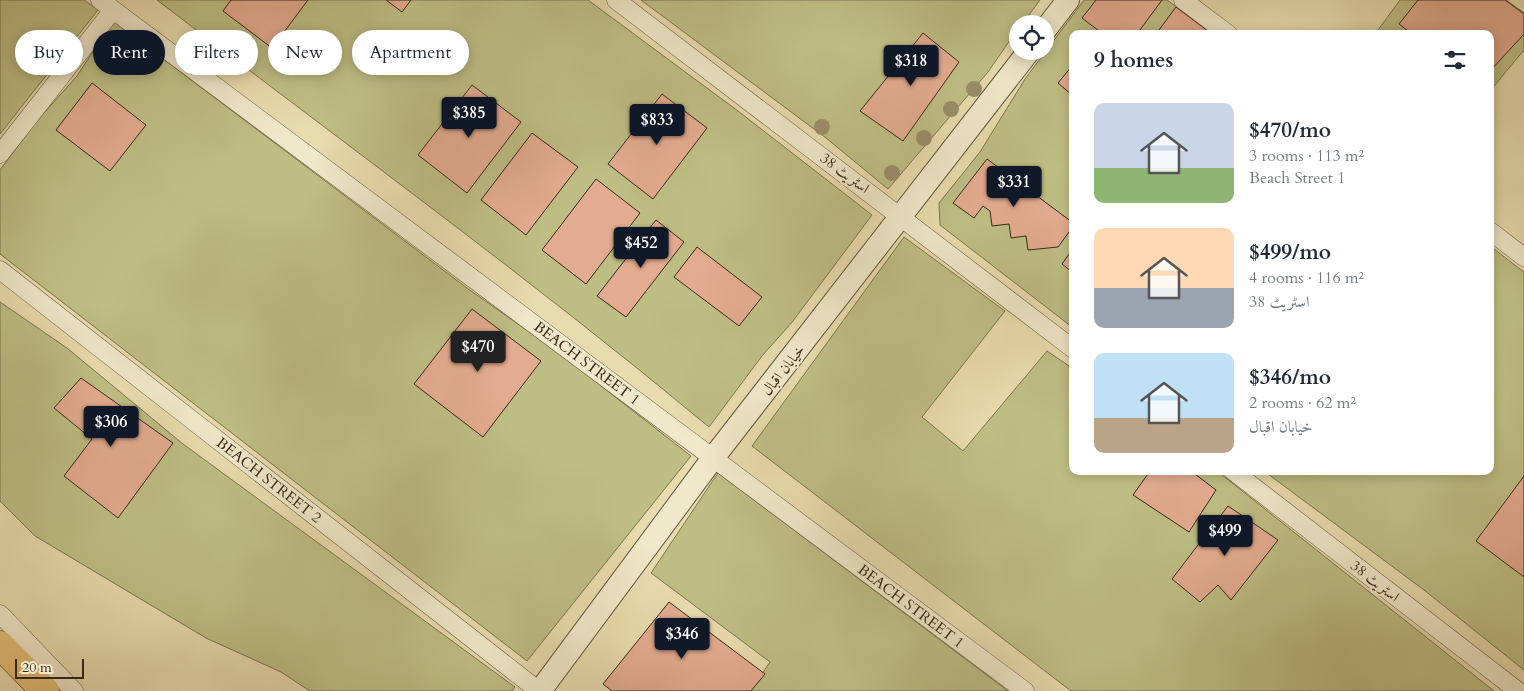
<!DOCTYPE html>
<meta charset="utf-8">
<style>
:root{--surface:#fff;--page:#f2f2f3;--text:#1f2937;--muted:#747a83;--accent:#111827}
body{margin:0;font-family:Cardo,Amiri,serif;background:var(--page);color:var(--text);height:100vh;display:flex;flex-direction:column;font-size:19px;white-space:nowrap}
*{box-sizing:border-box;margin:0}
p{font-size:16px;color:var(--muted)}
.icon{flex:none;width:28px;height:28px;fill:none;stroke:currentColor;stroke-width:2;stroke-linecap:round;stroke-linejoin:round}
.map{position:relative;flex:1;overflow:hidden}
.sheet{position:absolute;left:1069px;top:30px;width:425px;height:445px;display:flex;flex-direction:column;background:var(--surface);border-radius:10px;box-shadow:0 2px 12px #0003}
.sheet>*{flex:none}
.hud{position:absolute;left:15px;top:30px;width:475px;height:45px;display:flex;gap:10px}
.controls{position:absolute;left:1009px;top:15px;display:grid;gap:10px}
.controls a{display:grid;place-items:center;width:45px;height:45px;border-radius:50%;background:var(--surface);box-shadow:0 2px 12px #0003;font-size:25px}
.scale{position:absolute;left:15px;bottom:12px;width:69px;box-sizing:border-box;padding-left:5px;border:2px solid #392919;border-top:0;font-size:14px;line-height:18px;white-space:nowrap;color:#392919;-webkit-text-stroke:4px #f0e8ca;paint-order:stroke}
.price{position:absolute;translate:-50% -42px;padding:0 11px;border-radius:5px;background:var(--accent);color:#fff;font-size:16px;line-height:32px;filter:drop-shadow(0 1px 2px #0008)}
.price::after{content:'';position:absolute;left:50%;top:30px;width:15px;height:11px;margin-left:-8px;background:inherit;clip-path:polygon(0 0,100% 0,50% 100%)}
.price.selected{background:#222;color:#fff}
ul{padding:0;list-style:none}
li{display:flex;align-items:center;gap:15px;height:125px;padding:0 25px}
li span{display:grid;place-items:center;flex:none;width:140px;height:100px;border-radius:10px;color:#555}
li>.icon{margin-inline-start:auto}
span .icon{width:60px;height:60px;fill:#fffc;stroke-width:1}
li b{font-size:21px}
h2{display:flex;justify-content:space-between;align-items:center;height:60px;padding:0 25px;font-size:21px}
.tag{padding:0 18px;border-radius:22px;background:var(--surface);box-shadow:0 2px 12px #0003;font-size:18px;line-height:45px}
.tag.selected{background:var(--accent);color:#fff}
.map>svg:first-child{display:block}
</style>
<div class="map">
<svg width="1524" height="691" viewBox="0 0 1524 691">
<rect width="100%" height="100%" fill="#e8dbad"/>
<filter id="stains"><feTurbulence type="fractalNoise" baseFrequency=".004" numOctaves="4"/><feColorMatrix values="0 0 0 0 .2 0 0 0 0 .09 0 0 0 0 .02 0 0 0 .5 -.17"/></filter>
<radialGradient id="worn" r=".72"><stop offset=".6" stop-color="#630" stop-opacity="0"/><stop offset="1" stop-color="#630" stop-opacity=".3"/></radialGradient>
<g fill="#bebe84" stroke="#7c744e">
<path d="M0,0h84l14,10 -98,124z"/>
<path d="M157,0h431l150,111 134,104 -79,106 -31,35 -53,71c-179,-149 -367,-285 -552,-427z"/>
<path d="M641,0h399l-18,24h-4l-1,6 -29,42 -100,117 -62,-51z"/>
<path d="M1084,0h83l47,34h-142v293l-132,-102 -1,-22 41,-51 45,-73z"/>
<path d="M1400,0h106l18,13v37l-34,41v-57h-115z"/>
<path d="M113,21l358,270 84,59 136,106 -164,205 -527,-407v-84l35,-47 42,-47z"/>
<path d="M904,237l101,74 -83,106 41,34 84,-100 25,17v103h145l277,220h-423l-319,-245z"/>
<path d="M1490,246l34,26v398l-100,-80 -160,-119h226z"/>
<path d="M0,302l67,46 116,96 332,243 -3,4h-202l-29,-19 -75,-34 -171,-102 -35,-35z"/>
<path d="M718,473l290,218h-258l20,-29 -119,-89z"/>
</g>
<g fill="#e3ab8f" stroke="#392919">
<path d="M231,0h77l-36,48 -49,-37z"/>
<path d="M386,0h25l-9,12z"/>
<path d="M1096,0h66l-25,34h-34l-21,-16z"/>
<path d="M1418,0h87l19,14v20l-34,37v-37h-78l-13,-10z"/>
<path d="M1176,7l36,27h-56z"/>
<path d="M923,33l36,29 -56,79 -43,-30z"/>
<path d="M1072,66v29l-14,-12z"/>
<path d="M92,83l54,42 -36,46 -54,-41z"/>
<path d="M472,85l49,37 -54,71 -49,-38z"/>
<path d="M662,94l45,34 -54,71 -45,-35z"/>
<path d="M532,133l46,34 -52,68 -45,-35z"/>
<path d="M987,159l85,63v6l-14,19 -30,3 -2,-14 -15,2 -2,-14 -17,2 -2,-15 -7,-5 -9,12 -21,-15z"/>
<path d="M596,179l44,34 -54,71 -44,-34z"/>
<path d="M656,220l28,22 -58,75 -29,-21z"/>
<path d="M697,247l65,50 -23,29 -65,-49z"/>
<path d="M1072,250v22l-10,-8z"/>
<path d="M472,309l69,52 -58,76 -69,-53z"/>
<path d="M81,378l92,65 -55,75 -54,-42 28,-37 -38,-31z"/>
<path d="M1150,471h41l25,19 -27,42 -56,-37z"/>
<path d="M1524,476v101l-48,-36z"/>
<path d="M1228,506l50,34 -47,60 -13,-15 -18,17 -28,-23z"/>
<path d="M669,602l96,72 -14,17h-139l-9,-7z"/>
</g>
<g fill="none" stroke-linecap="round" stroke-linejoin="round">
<g stroke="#65563e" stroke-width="19">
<g id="minor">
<path d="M100,0l925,691"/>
<path d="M616,0l456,348"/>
<path d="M1183,0l45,34"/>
<path d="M0,154l113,-144"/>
<path d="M1490,231l34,26"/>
<path d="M0,270l539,421"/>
<path d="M1233,471l285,220"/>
<path d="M0,614l74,77"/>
</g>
</g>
<g stroke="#65563e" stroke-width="24">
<g id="tertiary">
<path d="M1045,30l23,-30"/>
<path d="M540,691l173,-233 316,-407"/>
</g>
</g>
<g stroke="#392919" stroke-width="29">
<path id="primary" d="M0,645l45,46"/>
</g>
<use href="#minor" stroke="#f0e8ca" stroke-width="18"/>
<use href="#tertiary" stroke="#f0e8ca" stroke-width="22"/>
<use href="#primary" stroke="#e4be76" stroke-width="28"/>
</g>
<g fill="#9a8d6a">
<circle cx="974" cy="89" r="8"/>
<circle cx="951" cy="109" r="8"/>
<circle cx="822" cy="127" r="8"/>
<circle cx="924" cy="138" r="8"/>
<circle cx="892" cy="173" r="8"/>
</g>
<g text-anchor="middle" stroke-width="4" stroke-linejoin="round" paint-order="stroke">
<g font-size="15" fill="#392919" stroke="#f0e8ca">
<text transform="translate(845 173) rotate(37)" y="5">اسٹریٹ 38</text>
<text transform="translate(587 363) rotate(37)" y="5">BEACH STREET 1</text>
<text transform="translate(783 370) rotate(-52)" y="5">خیابان اقبال</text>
<text transform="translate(269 480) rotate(38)" y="5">BEACH STREET 2</text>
<text transform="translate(1375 581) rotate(38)" y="5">اسٹریٹ 38</text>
<text transform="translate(911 606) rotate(37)" y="5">BEACH STREET 1</text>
</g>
</g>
<rect width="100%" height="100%" filter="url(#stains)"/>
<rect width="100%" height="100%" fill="url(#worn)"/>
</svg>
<div class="controls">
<a><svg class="icon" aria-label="locate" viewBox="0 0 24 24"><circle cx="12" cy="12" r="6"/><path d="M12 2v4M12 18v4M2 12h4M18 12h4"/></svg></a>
</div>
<div class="scale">20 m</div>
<b class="price" style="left:911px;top:87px">$318</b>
<b class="price" style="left:469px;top:139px">$385</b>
<b class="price" style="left:657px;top:146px">$833</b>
<b class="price" style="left:1014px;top:208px">$331</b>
<b class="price" style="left:641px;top:269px">$452</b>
<b class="price selected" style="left:478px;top:373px">$470</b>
<b class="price" style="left:111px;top:448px">$306</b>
<b class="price" style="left:1225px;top:557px">$499</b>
<b class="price" style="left:682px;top:660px">$346</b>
<div class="hud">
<a class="tag">Buy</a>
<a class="tag selected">Rent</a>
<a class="tag">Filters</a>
<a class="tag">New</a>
<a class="tag">Apartment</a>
</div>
<section class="sheet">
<h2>9 homes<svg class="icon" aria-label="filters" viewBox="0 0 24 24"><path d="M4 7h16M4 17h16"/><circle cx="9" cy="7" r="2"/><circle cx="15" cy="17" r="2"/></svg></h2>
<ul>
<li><span style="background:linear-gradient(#c9d6e8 65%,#8fb573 0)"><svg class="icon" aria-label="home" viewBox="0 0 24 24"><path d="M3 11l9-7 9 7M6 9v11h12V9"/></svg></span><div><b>$470/mo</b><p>3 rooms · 113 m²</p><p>Beach Street 1</p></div></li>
<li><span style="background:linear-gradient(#ffd9b3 60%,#9aa5b1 0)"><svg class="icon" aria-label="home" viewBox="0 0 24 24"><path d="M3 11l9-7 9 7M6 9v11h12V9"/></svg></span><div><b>$499/mo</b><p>4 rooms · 116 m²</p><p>اسٹریٹ 38</p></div></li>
<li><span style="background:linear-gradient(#bfe0f5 65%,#b9a48a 0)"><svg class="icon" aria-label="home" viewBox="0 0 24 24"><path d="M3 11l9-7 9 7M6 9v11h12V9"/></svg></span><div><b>$346/mo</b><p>2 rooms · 62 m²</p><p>خیابان اقبال</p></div></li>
</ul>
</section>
</div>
